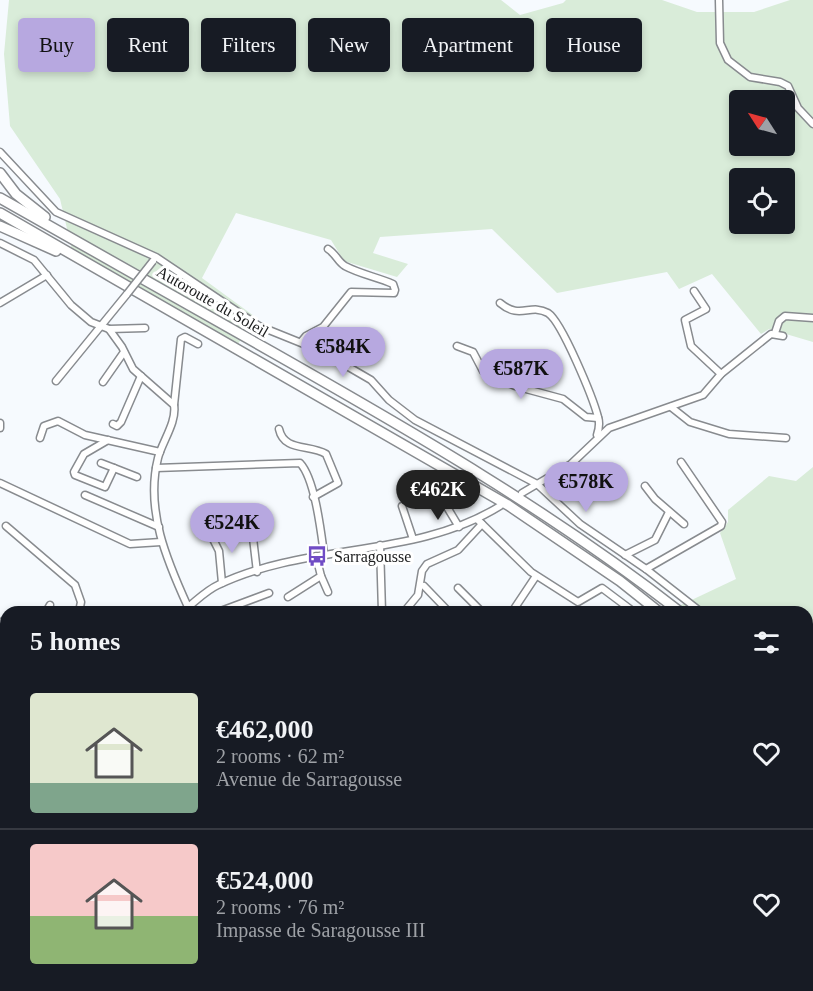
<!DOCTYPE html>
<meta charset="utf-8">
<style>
:root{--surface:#171b24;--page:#242831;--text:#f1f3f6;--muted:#9ea1a6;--line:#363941;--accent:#b7a8e0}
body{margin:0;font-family:"Times New Roman",serif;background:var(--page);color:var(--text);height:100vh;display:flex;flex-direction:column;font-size:22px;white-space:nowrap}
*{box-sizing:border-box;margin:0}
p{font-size:20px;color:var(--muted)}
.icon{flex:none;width:33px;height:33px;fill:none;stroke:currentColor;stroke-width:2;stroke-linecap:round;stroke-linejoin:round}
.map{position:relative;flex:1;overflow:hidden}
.details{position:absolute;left:0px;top:606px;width:813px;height:386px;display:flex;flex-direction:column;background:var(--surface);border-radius:18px 18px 0 0;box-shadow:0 3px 9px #0003}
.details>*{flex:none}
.guide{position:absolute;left:18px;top:18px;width:777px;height:54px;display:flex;gap:12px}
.needle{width:39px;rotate:306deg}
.fabs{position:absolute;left:729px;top:90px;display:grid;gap:12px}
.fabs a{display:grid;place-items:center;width:66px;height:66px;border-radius:6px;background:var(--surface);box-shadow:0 3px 9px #0003;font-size:30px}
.price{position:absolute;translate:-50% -51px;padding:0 14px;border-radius:21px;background:var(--accent);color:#111;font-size:20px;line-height:39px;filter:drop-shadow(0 2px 3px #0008)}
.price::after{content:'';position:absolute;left:50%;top:36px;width:18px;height:14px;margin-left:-9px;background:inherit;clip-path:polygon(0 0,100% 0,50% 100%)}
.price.selected{background:#222;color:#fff}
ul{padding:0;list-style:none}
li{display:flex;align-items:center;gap:18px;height:150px;padding:0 30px}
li+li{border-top:2px solid var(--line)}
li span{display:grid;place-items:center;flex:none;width:168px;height:120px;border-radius:6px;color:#555}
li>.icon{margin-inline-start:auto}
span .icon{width:72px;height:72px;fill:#fffc;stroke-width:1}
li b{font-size:26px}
h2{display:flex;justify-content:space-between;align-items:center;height:72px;padding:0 30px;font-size:26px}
.chip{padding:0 21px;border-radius:6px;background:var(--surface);box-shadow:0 3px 9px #0003;font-size:21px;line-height:54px}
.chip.selected{background:var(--accent);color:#111}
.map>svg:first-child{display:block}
</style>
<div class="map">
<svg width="813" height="991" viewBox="0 0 813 991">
<rect width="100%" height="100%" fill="#f6fafe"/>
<g fill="#d9ecd9" fill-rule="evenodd">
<path d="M9,0h492l19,15 43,-12 3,-3h96l35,12h57l36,-12h23v342l-44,-13 -8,5 -49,-60 -33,15 -12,-17 -110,21 -65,-64 -112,8 -7,16 35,11 -11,13 -53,-16 -13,-21 -95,-27 -34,65 52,38 -21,37 -82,-48 -78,-51 -13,-55 -50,-73 -6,-72zM740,100h44v46h-44zM740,178h44v46h-44z"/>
<path d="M813,467v314l-6,-7v-162h-132l6,-7 55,-26 -16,-46 8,-11v-12l41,-34 27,5z"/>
</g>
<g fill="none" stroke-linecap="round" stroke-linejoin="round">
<g stroke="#888b8f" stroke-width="9">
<g id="minor">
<path d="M719,0l1,43 8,17 22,17 30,5 8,4 10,22 15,16"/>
<path d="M0,152l56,60 100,45 103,69 62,25 50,29 18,20 26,20 122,64 43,40 66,45 55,43"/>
<path d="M0,243l34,17 37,45 20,17 18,7 13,18 11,22 41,36c3,17 -12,37 -16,53 -13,52 9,103 30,149l6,5"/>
<path d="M694,291l12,18 -21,11 6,26 30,28"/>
<path d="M0,303l47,-28"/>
<path d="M500,303c20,17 30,0 48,10 14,9 45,85 50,104 2,6 1,12 -1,18"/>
<path d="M109,329l36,-1"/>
<path d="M775,333l4,-12 6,-5 28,2"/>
<path d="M301,342l5,-6 17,-9 28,-35 43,1 1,-3 -2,-6c-16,-7 -33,-10 -48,-18 -7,-4 -9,-12 -17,-17"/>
<path d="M457,346l16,6 10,19 32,15 48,13 23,18 12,1"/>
<path d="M56,381l71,-87"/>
<path d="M103,382l21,-30"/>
<path d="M528,389l-2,-20 30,-2"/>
<path d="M174,405l7,-66 4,-2 13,7"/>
<path d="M671,407l19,15 39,12 57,4"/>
<path d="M0,423v5"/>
<path d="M113,424l4,2 4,-4 20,-46"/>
<path d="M279,429c5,23 30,15 47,25l12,29 -25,14"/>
<path d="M40,438l4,-12 14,-5 27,14 75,17"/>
<path d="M101,463l13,5 -9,19 -30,-12 -1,-3 10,-18 24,-14"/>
<path d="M114,468l23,9"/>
<path d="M156,468l144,-5c15,16 21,69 24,91"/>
<path d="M0,483l130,61 31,-2"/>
<path d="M645,486l10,13 29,25"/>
<path d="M522,493l49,-29 38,-36 94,-33 18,-21 50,-40 12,2"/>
<path d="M85,495l74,32"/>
<path d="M444,502l15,25"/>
<path d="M402,506l11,33"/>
<path d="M478,520l53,52 47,30 24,-14 32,24"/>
<path d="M251,521l6,51"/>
<path d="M6,526l69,59 6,17 -2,10"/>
<path d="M211,535l8,16 3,32"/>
<path d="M380,545l2,67"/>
<path d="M625,555l30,-15 14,-28"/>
<path d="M646,569l75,-43 1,-4 -41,-60"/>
<path d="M321,576l7,16"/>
<path d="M424,586l25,26"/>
<path d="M458,588l24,24"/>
<path d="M288,597l33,-21 -5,-20"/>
<path d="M46,612l4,-7"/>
<path d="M184,612l4,-5c9,-7 19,-17 30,-22 89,-43 197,-26 282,-79"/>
<path d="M218,612l51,-19"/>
<path d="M404,612l14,-17 4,-24 5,-7 31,-14 24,-26"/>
<path d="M512,612l24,-36"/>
<path d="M3,621l3,2"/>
<path d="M0,628l6,9"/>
<path d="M0,660l6,14"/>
<path d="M807,722l6,7"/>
<path d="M0,775l6,4"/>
<path d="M807,812h6"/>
<path d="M0,883l6,-9"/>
<path d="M807,925l6,8"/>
<path d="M0,946l6,-11"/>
<path d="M648,986l5,5"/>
<path d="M117,991l6,-5"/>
<path d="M156,991l5,-5"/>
</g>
</g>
<g stroke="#888b8f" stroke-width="11">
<g id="major">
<path d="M0,864l6,3"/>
<path d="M194,986l7,5"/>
</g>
</g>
<g stroke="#888b8f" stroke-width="12">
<g id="highway">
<path d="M0,173l16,21 29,23"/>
<path d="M0,198c91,51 181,103 272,154 141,80 280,160 408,260"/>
<path d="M0,213l508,292 112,76 39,31"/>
<path d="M0,226l56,25"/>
<path d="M807,739l6,7"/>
<path d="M807,761l6,8"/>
</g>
</g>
<use href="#minor" stroke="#fff" stroke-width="6"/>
<use href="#major" stroke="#fff" stroke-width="8"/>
<use href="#highway" stroke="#fff" stroke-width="9"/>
<g stroke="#929497" stroke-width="4">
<g id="rail">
<path d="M0,799l6,5"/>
<path d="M260,986l9,5"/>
</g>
</g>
<use href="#rail" stroke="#fff" stroke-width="1.5" stroke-dasharray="4.5" stroke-linecap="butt"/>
<g stroke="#888b8f" stroke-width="9" stroke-linecap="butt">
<path id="minor-bridge" d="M127,294l26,-33"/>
</g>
<use href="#minor-bridge" stroke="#fff" stroke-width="6"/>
</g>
<defs>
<g id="bus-bare" transform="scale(1.62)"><path d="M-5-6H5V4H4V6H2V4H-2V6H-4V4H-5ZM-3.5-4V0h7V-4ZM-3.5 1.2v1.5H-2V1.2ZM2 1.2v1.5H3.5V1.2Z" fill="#704cc5" stroke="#fff" stroke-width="2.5" paint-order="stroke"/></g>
</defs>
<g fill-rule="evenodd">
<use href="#bus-bare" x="317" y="556"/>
</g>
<g text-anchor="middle" stroke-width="6" stroke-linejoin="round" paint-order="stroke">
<g font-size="16" fill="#1b1c1d" stroke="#fff">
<text transform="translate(213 301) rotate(30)" y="6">Autoroute du Soleil</text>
</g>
<g font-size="16" fill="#1b1c1d" stroke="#fff" text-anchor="start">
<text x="334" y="562">Sarragousse</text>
</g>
</g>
</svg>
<div class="fabs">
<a><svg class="needle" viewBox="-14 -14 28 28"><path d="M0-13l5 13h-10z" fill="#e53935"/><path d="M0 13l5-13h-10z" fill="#9ea1a6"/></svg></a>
<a><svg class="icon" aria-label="locate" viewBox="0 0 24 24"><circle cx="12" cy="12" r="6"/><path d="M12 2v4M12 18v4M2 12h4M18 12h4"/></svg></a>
</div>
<b class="price" style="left:343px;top:378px">€584K</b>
<b class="price" style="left:521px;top:400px">€587K</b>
<b class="price" style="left:586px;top:513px">€578K</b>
<b class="price selected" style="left:438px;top:521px">€462K</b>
<b class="price" style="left:232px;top:554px">€524K</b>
<div class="guide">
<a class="chip selected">Buy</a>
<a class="chip">Rent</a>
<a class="chip">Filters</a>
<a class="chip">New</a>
<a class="chip">Apartment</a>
<a class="chip">House</a>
</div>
<section class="details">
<h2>5 homes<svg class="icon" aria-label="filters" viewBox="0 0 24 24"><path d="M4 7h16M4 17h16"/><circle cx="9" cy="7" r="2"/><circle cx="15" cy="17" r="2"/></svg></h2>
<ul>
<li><span style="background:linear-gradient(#dfe7d0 75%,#7fa58c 0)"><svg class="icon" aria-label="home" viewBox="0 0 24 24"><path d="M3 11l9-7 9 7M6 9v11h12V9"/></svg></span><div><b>€462,000</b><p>2 rooms · 62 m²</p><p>Avenue de Sarragousse</p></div><svg class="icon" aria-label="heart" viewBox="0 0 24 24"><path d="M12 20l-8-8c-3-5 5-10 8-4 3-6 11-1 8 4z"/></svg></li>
<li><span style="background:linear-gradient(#f6c9c9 60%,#8fb573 0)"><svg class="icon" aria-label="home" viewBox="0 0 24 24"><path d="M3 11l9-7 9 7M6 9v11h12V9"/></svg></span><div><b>€524,000</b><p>2 rooms · 76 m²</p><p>Impasse de Saragousse III</p></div><svg class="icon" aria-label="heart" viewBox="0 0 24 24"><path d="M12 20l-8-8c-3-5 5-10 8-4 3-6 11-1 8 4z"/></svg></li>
</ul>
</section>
</div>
